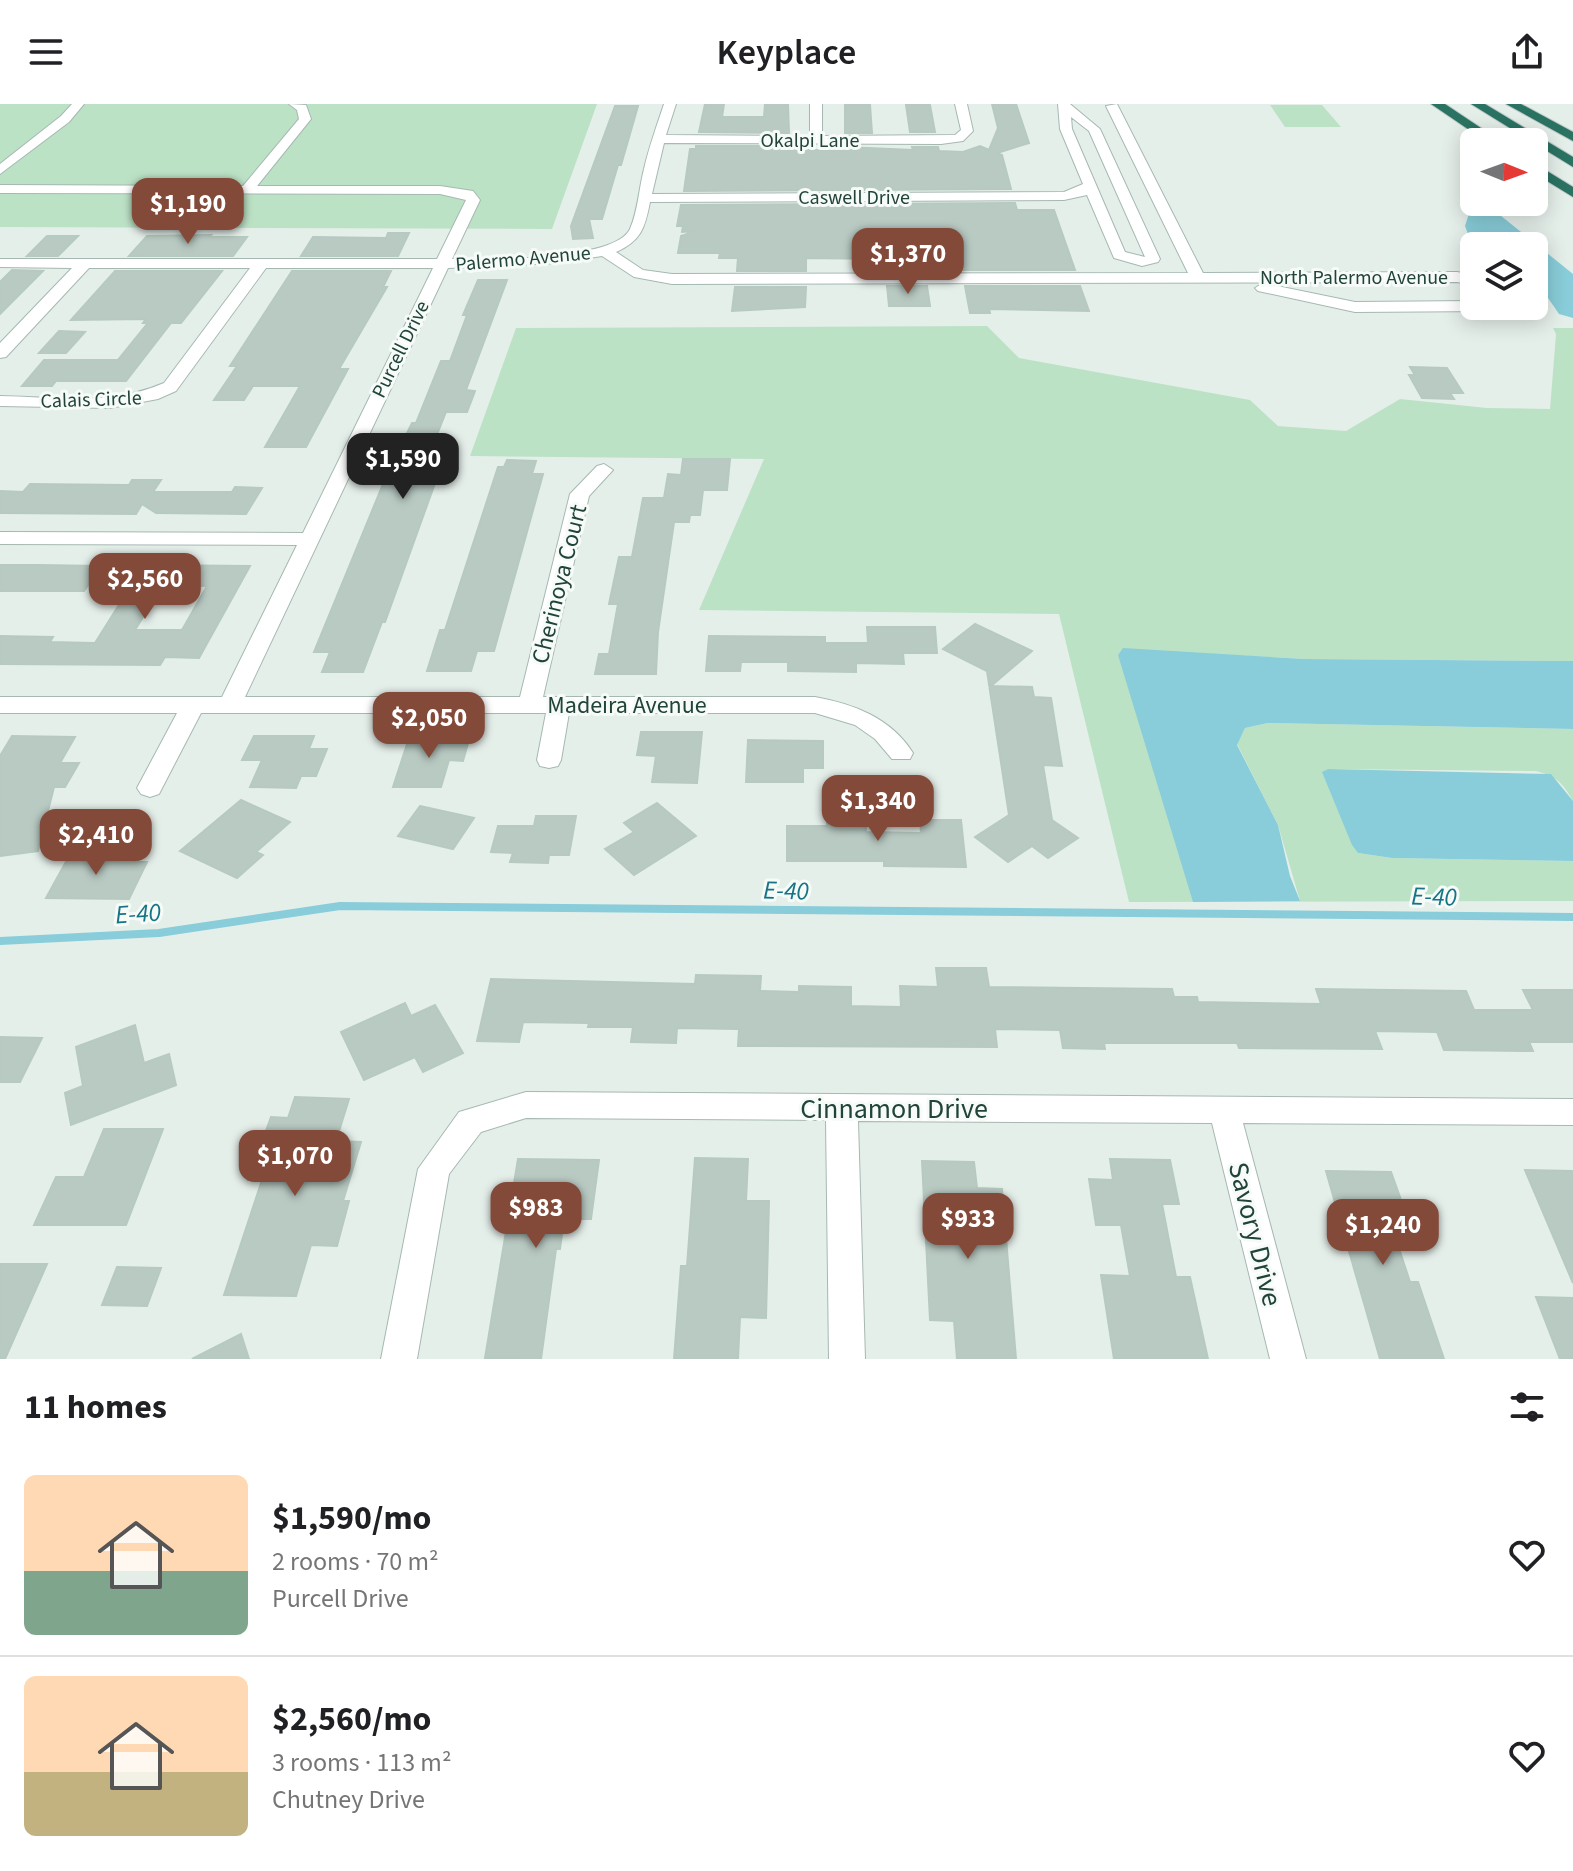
<!DOCTYPE html>
<meta charset="utf-8">
<style>
:root{--surface:#fff;--page:#f6f6f6;--text:#202124;--muted:#757577;--line:#e0e0e0;--accent:#844a39}
body{margin:0;font-family:"Source Sans 3",sans-serif;background:var(--page);color:var(--text);height:100vh;display:flex;flex-direction:column;font-size:30px;white-space:nowrap}
*{box-sizing:border-box;margin:0}
p{font-size:26px;color:var(--muted)}
.icon{flex:none;width:44px;height:44px;fill:none;stroke:currentColor;stroke-width:2;stroke-linecap:round;stroke-linejoin:round}
.map{position:relative;height:1255px;overflow:hidden}
.details{display:flex;flex-direction:column;background:var(--surface);flex:1}
.details>*{flex:none}
.needle{width:52px;rotate:91deg}
.tools{position:absolute;left:1460px;top:24px;display:grid;gap:16px}
.tools a{display:grid;place-items:center;width:88px;height:88px;border-radius:12px;background:var(--surface);box-shadow:0 4px 20px #0003;font-size:40px}
.price{position:absolute;translate:-50% -68px;padding:0 18px;border-radius:16px;background:var(--accent);color:#fff;font-size:26px;line-height:52px;filter:drop-shadow(0 2px 4px #0008)}
.price::after{content:'';position:absolute;left:50%;top:48px;width:24px;height:18px;margin-left:-12px;background:inherit;clip-path:polygon(0 0,100% 0,50% 100%)}
.price.selected{background:#222;color:#fff}
ul{padding:0;list-style:none}
li{display:flex;align-items:center;gap:24px;height:200px;padding:0 24px}
li+li{border-top:2px solid var(--line)}
li span{display:grid;place-items:center;flex:none;width:224px;height:160px;border-radius:12px;color:#555}
li>.icon{margin-inline-start:auto}
span .icon{width:96px;height:96px;fill:#fffc;stroke-width:1}
li b{font-size:34px}
h2{display:flex;justify-content:space-between;align-items:center;height:96px;padding:0 24px;font-size:34px}
header{display:flex;justify-content:space-between;align-items:center;height:104px;padding:0 24px;background:var(--surface);font-size:36px;font-weight:600}
.map>svg:first-child{display:block}
</style>
<header><svg class="icon" aria-label="menu" viewBox="0 0 24 24"><path d="M4 6h16M4 12h16M4 18h16"/></svg>Keyplace<svg class="icon" aria-label="share" viewBox="0 0 24 24"><path d="M12 15V3M7 8l5-5 5 5M5 13v7h14v-7"/></svg></header>
<div class="map">
<svg width="1573" height="1255" viewBox="0 0 1573 1255">
<rect width="100%" height="100%" fill="#e5efea"/>
<g fill="#bce2c6">
<path d="M0,0h597l-45,125 -552,-2z"/>
<path d="M1270,1h52l19,22h-56z"/>
<path d="M987,222l32,32 231,42 28,26 68,5 54,-32 87,9 63,1 6,-75 -3,-6h20v333l-268,-2 -182,-10 -5,6 182,246 -22,-76 -41,-81 8,-16 23,-5 305,6v72c-10,-18 -18,-26 -38,-30l-207,-2 -5,3 35,81 34,5 181,3v40l-444,1 -70,-288 -360,-4 65,-151 -294,-3 46,-128z"/>
</g>
<g fill="#88cdd9">
<path d="M1472,100l18,3 83,67v44l-14,-4 -13,-19 -12,-9v-40h-60v4l-9,-24z"/>
<path d="M1123,544l182,11 268,2v68l-305,-6 -23,5 -8,17 41,80 12,51 10,25 -107,1 -75,-247z"/>
<path d="M1328,665l223,5 22,27v60l-181,-3 -34,-5 -6,-8 -30,-73z"/>
</g>
<g fill="none" stroke-linecap="round" stroke-linejoin="round">
<path stroke="#88cdd9" stroke-width="8" d="M0,837l159,-8 181,-27 1233,11"/>
</g>
<g fill="#b9cac3" stroke="#b6cac1" stroke-width="2" fill-rule="evenodd">
<path d="M705,0h19l-2,13h42l1,-13h23l1,29 -90,-1z"/>
<path d="M992,0h24l13,39 -32,10 5,2 9,34 -327,2 6,-42h6v-3h92v4h58v-3l67,3 -1,-3h26l1,4 24,1 17,-6 9,4 9,-22z"/>
<path d="M845,1h25l2,28h-27z"/>
<path d="M906,1h24l5,27h-25z"/>
<path d="M615,2h23l-17,59h-3l-16,54h-13l4,19 -20,1 -2,-13z"/>
<path d="M1015,99l2,7h37l21,60h-112l-3,-11h-37l2,11 -39,1 -1,-12 -79,-1v13h-69l1,-13h-19l1,-5h-42l3,-17 15,-5 -14,1 1,-6h-6l4,-21z"/>
<path d="M388,129h21l-11,23h-97l12,-19 73,1z"/>
<path d="M211,131l-2,2h38l-14,19h-104l18,-20z"/>
<path d="M47,132h31l-20,20h-31z"/>
<path d="M12,166l31,1 -43,43v-32z"/>
<path d="M115,167h107l-41,52h-10l-45,58h-70l-4,5h-30l22,-26h74l30,-37h-5l3,-4 -75,1z"/>
<path d="M292,167h99l-8,16h4l-48,82h9l-42,78h-41l35,-61h-47l-9,14h-30l23,-34h-7z"/>
<path d="M478,176h29l-41,110 9,1 -8,21h-21l-24,60h17l-54,150h-3l-19,50h-41l8,-20h-16l74,-180 24,-49h4l25,-62h9l17,-46h-4z"/>
<path d="M887,182h40l3,20h-41z"/>
<path d="M965,182h115l9,25 -100,-2 1,4h-20z"/>
<path d="M735,183h71l-1,20 -73,4z"/>
<path d="M59,227l26,1 -19,21h-27z"/>
<path d="M1410,263l37,1 16,25h-13l4,6 -32,-1 -13,-23h6z"/>
<path d="M683,355h47l-3,31h-24l-3,25h-10l-1,7h-15l-16,110 -2,42h-61l4,-20h10l9,-50h-9l10,-47h13l11,-59h21l4,-24 13,1z"/>
<path d="M507,356l29,1 -4,13h11l-49,177h-17l-6,20h-44l13,-41h5l53,-163h6z"/>
<path d="M132,376h29l-8,12h79l3,-5 27,1 -16,26 -90,-1 -14,-9 -6,10 -136,-1v-22l23,1 7,-8 99,1z"/>
<path d="M0,461h37l64,1 -17,25h-84z"/>
<path d="M144,461l106,1 -51,92 -34,-1 -5,8 -160,-1v-28l53,1 -3,5 45,1zM163,481l44,1 -25,44h-47z"/>
<path d="M975,520l57,27 -41,35 41,1 2,10 17,1 11,68 -19,-1 9,55 26,18 -30,20 -16,-12 -24,16 -33,-25 34,-22 -22,-144 -44,-22z"/>
<path d="M867,523h68l2,26h-34l1,11 -48,-1v9l-68,-1v-9h-47l-1,9h-34l3,-35 116,1v6h43z"/>
<path d="M641,628h61l-5,51 -45,-1 4,-26 -19,-1z"/>
<path d="M410,631l60,1 -7,25 -14,-1 -8,27h-48z"/>
<path d="M12,632l63,1 -15,26h19l-14,24h-11l-16,64 -38,5v-100z"/>
<path d="M254,632h60l-5,13h18l-11,27h-15l-5,12 -46,-1 12,-27h-20z"/>
<path d="M748,636l75,1v27h-20v14h-57z"/>
<path d="M241,696l49,22 -34,30 7,3 -26,23 -57,-27z"/>
<path d="M657,699l39,33 -62,39 -29,-26 29,-17 -10,-9z"/>
<path d="M420,702l54,12 -21,31 -55,-13z"/>
<path d="M827,709l38,1 1,18 55,1 -1,-13h41l5,47 -82,-1v-5h-97v-35h40z"/>
<path d="M536,712h40l-7,39h-20l-1,8 -38,-1 3,-9 -22,-1 7,-26h36z"/>
<path d="M73,745l41,1 -6,12h39l-18,37 -83,-1z"/>
<path d="M936,864h50l3,19 183,2 2,8h23l1,5 123,2 -5,-15 150,2 8,19h59l-10,-20h50v52h-44l4,9 -89,-1 -7,-18 -62,-1 7,18 -143,-1 -2,-5h-133l1,6 -42,-1 -3,-18 -65,-1 2,18 -259,-1 1,-17 -62,-1 -1,15 -45,-1 2,-15h-45l1,-4 -66,-1 -4,20 -42,-1 14,-62 204,5 1,-9 65,1 -1,15 39,1v-6l52,1v19l50,1 -1,-21 38,1z"/>
<path d="M405,899l6,13 24,-11 28,48 -40,19 -8,-15 -51,23 -23,-48z"/>
<path d="M135,921l9,38 25,-9 7,31 -105,40 -6,-32 18,-7 -7,-39z"/>
<path d="M0,933l42,1 -22,44h-20z"/>
<path d="M295,993l54,2 -13,42 25,1 -18,59h6l-12,45 -26,-1 -15,51 -72,-1 38,-115h-14l23,-63 17,1z"/>
<path d="M104,1025h59l-37,96h-92l22,-48h28z"/>
<path d="M695,1054l53,1 -2,42h23l-3,117 -26,-1 -2,42h-64l7,-93h6z"/>
<path d="M518,1055l81,1 -8,59h-27l-4,30h-4l-15,110 -56,-1z"/>
<path d="M1110,1055l60,1 9,44h-17l14,73h14l18,82h-94l-13,-84 29,1 -9,-51h-25l-7,-46 24,1z"/>
<path d="M922,1057l52,1 3,26 25,1 14,170h-59l-3,-38 -24,-1z"/>
<path d="M1525,1066l48,1v112z"/>
<path d="M1326,1067l65,1 10,28h-18l27,82h8l26,77h-64z"/>
<path d="M0,1160h47l-42,95h-5z"/>
<path d="M117,1163l44,1 -14,38 -45,-1z"/>
<path d="M1536,1193l37,1v61h-13z"/>
<path d="M241,1230l8,25h-57z"/>
</g>
<g fill="none" stroke-linecap="round" stroke-linejoin="round">
<g stroke="#a6b8b2" stroke-width="2">
<g id="minor">
<path d="M72,0h12l-15,18 -69,52v-10l61,-48z"/>
<path d="M289,0l17,1 5,14 -54,67h183l33,5 7,9 -28,59c33,1 163,2 178,-30 8,-18 9,-41 14,-60 5,-22 13,-44 20,-65h12l-10,31 144,1v-32h12v32l133,-1 6,-5 -6,-26h12l6,27 -10,10 -22,3 -277,-1 -12,51 412,-2 19,-8 -23,-55 -2,-25h12l30,25 60,130 -2,3 -16,4 -28,-8 -27,-63 -23,5 -414,2c-5,26 -9,39 -34,50l27,18 29,4 516,-1 -82,-167 11,-2 86,169 254,-1 17,3v10l-17,-3 -785,2 -38,-7 -32,-21 -44,7 -110,5 -203,429h275l50,-203 27,-28 7,-2 9,6 -24,26 -46,201h272c39,7 76,21 98,56l-3,6h-18l-17,-20 -20,-14 -40,-12h-246l-8,47 -3,6 -9,2 -9,-2 -3,-6 9,-47h-345l-42,81 -9,3 -9,-3 -4,-6 40,-75h-177v-16h222l75,-152 -297,-1v-12l303,1 130,-265h-167l-90,123 -18,8 -48,9 -110,-2v-10c55,1 112,10 164,-13l86,-115h-161l-83,89 -6,1v-15l72,-75 -72,-1v-8h437l29,-59 -26,-6 -440,-1v-8l243,1 56,-67 -2,-9zM1071,13l18,14 56,126 -20,-5 -53,-123z"/>
<path d="M1263,179l92,19 119,-1v5h25l-8,5 -136,1 -97,-21 -3,-3z"/>
<path d="M526,988l1047,7v26l-330,-2 63,236h-36l-58,-236 -354,-2 7,238h-36l-3,-239 -300,-2 -45,14 -32,42 -32,185h-36l37,-190 41,-57z"/>
</g>
</g>
<g stroke="#c1cac8" stroke-width="2">
<g id="highway">
<path d="M1431,0h14l57,38h-15z"/>
<path d="M1471,0h14l88,53v10z"/>
<path d="M1506,0h15l52,28v9z"/>
<path d="M1534,59l39,24v10l-39,-24z"/>
</g>
</g>
<use href="#minor" fill="#fff" fill-rule="evenodd"/>
<use href="#highway" fill="#2a7363" fill-rule="evenodd"/>
</g>
<g text-anchor="middle" stroke-width="6" stroke-linejoin="round" paint-order="stroke">
<g font-size="20" fill="#21433a" stroke="#f6fbf8">
<text x="810" y="43">Okalpi Lane</text>
<text x="854" y="100">Caswell Drive</text>
<text transform="translate(523 154) rotate(-5)" y="7">Palermo Avenue</text>
<text x="1354" y="180">North Palermo Avenue</text>
<text transform="translate(400 245) rotate(-64)" y="7">Purcell Drive</text>
<text transform="translate(91 295) rotate(-2)" y="7">Calais Circle</text>
</g>
<g font-size="24" fill="#21433a" stroke="#f6fbf8">
<text transform="translate(559 480) rotate(-76)" y="8">Cherinoya Court</text>
<text x="627" y="609">Madeira Avenue</text>
</g>
<g font-size="26" font-style="italic" fill="#157486" stroke="#f6fbf8">
<text transform="translate(786 786) rotate(1)" y="9">E-40</text>
<text transform="translate(1434 792) rotate(1)" y="9">E-40</text>
<text transform="translate(138 809) rotate(-4)" y="9">E-40</text>
</g>
<g font-size="28" fill="#21433a" stroke="#f6fbf8">
<text x="894" y="1014">Cinnamon Drive</text>
<text transform="translate(1256 1130) rotate(76)" y="10">Savory Drive</text>
</g>
</g>
</svg>
<div class="tools">
<a><svg class="needle" viewBox="-14 -14 28 28"><path d="M0-13l5 13h-10z" fill="#e53935"/><path d="M0 13l5-13h-10z" fill="#757577"/></svg></a>
<a><svg class="icon" aria-label="layers" viewBox="0 0 24 24"><path d="M12 4l9 5-9 5-9-5zM3 14l9 5 9-5"/></svg></a>
</div>
<b class="price" style="left:188px;top:142px">$1,190</b>
<b class="price" style="left:908px;top:192px">$1,370</b>
<b class="price selected" style="left:403px;top:397px">$1,590</b>
<b class="price" style="left:145px;top:517px">$2,560</b>
<b class="price" style="left:429px;top:656px">$2,050</b>
<b class="price" style="left:878px;top:739px">$1,340</b>
<b class="price" style="left:96px;top:773px">$2,410</b>
<b class="price" style="left:295px;top:1094px">$1,070</b>
<b class="price" style="left:536px;top:1146px">$983</b>
<b class="price" style="left:968px;top:1157px">$933</b>
<b class="price" style="left:1383px;top:1163px">$1,240</b>
</div>
<section class="details">
<h2>11 homes<svg class="icon" aria-label="filters" viewBox="0 0 24 24"><path d="M4 7h16M4 17h16"/><circle cx="9" cy="7" r="2"/><circle cx="15" cy="17" r="2"/></svg></h2>
<ul>
<li><span style="background:linear-gradient(#ffd9b3 60%,#7fa58c 0)"><svg class="icon" aria-label="home" viewBox="0 0 24 24"><path d="M3 11l9-7 9 7M6 9v11h12V9"/></svg></span><div><b>$1,590/mo</b><p>2 rooms · 70 m²</p><p>Purcell Drive</p></div><svg class="icon" aria-label="heart" viewBox="0 0 24 24"><path d="M12 20l-8-8c-3-5 5-10 8-4 3-6 11-1 8 4z"/></svg></li>
<li><span style="background:linear-gradient(#ffd9b3 60%,#c2b280 0)"><svg class="icon" aria-label="home" viewBox="0 0 24 24"><path d="M3 11l9-7 9 7M6 9v11h12V9"/></svg></span><div><b>$2,560/mo</b><p>3 rooms · 113 m²</p><p>Chutney Drive</p></div><svg class="icon" aria-label="heart" viewBox="0 0 24 24"><path d="M12 20l-8-8c-3-5 5-10 8-4 3-6 11-1 8 4z"/></svg></li>
</ul>
</section>
